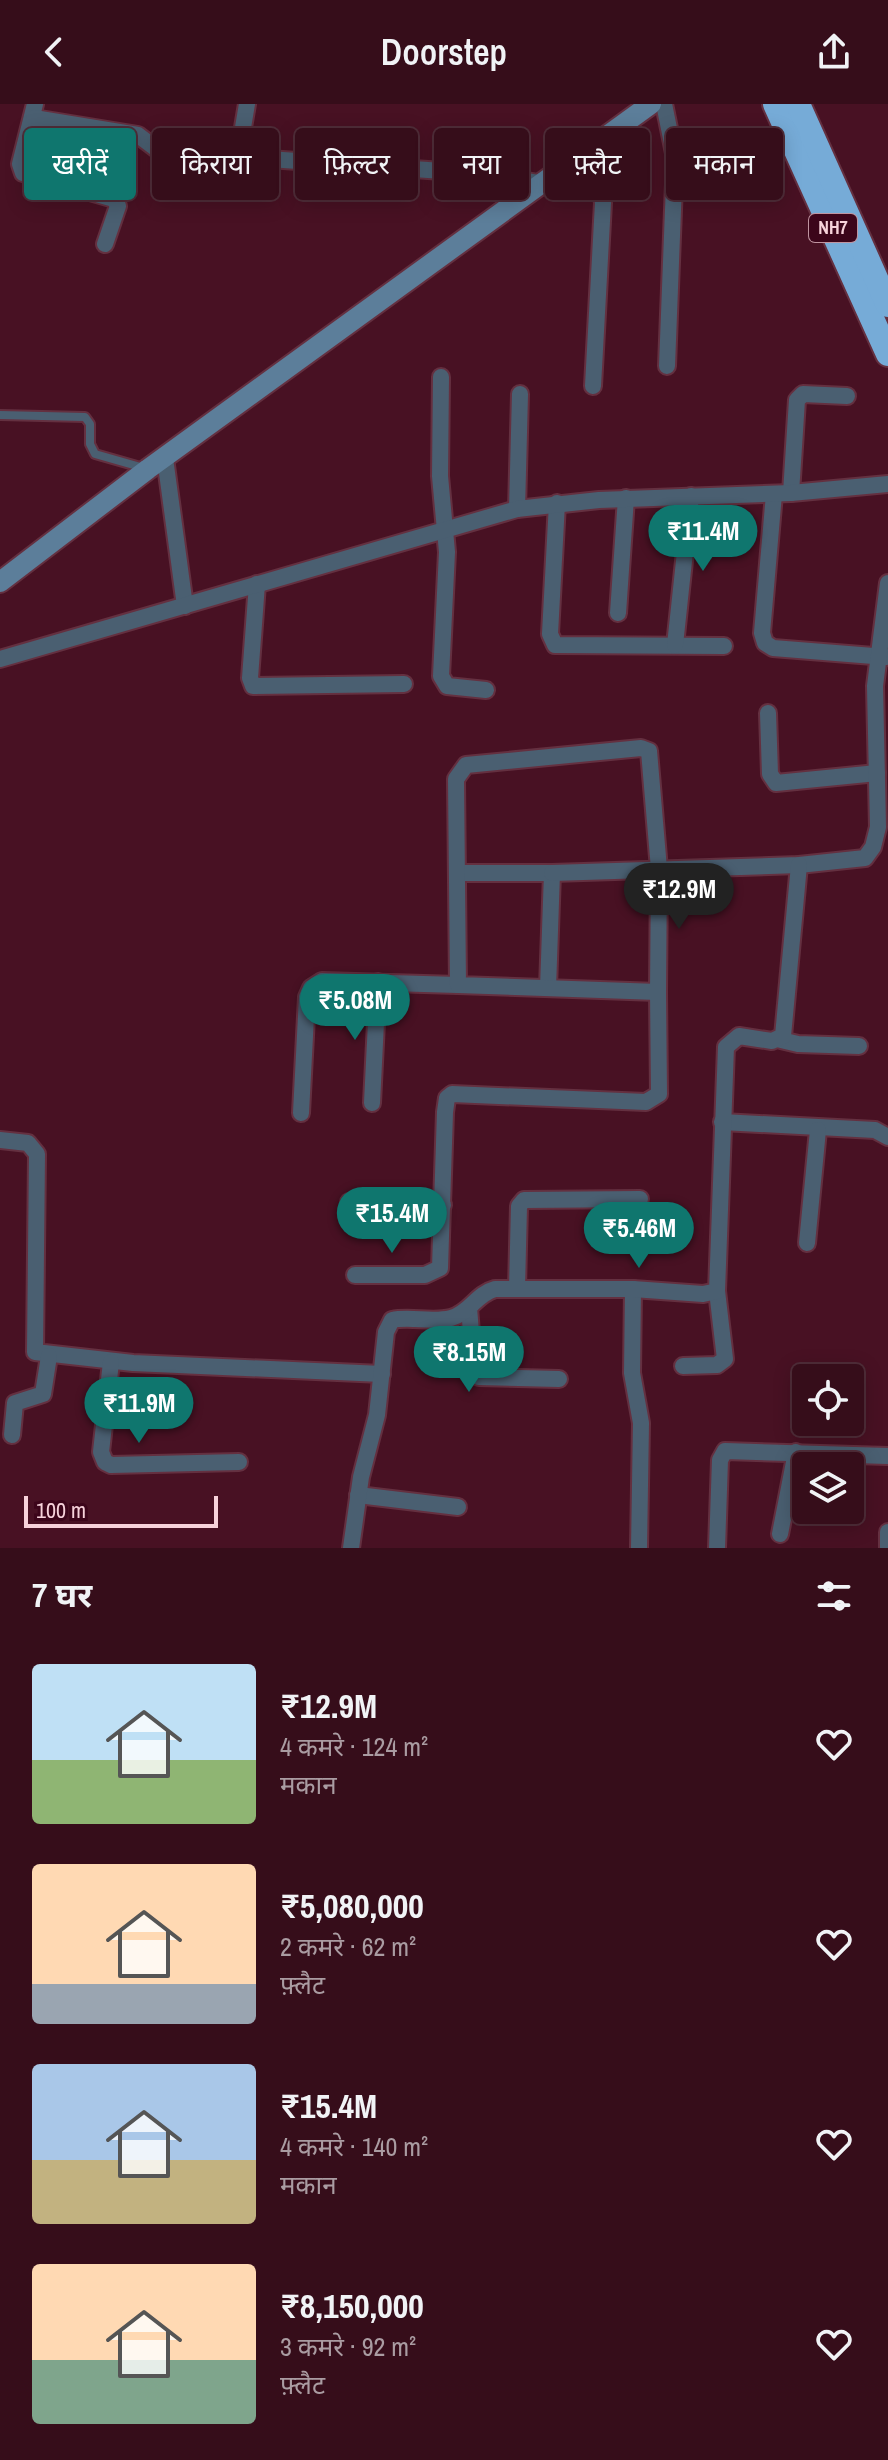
<!DOCTYPE html>
<html lang="hi">
<meta charset="utf-8">
<style>
:root{--surface:#360d1a;--page:#411b27;--text:#f1f3f6;--muted:#aa9ca2;--line:#502d39;--accent:#0f766e}
body{margin:0;font-family:"Archivo Narrow","Noto Sans Devanagari",sans-serif;background:var(--page);color:var(--text);height:100vh;display:flex;flex-direction:column;font-size:30px;white-space:nowrap}
*{box-sizing:border-box;margin:0}
p{font-size:26px;color:var(--muted)}
.icon{flex:none;width:44px;height:44px;fill:none;stroke:currentColor;stroke-width:2;stroke-linecap:round;stroke-linejoin:round}
.map{position:relative;height:1444px;overflow:hidden}
.panel{display:flex;flex-direction:column;background:var(--surface);flex:1}
.panel>*{flex:none}
.banner{position:absolute;left:24px;top:24px;width:840px;height:72px;display:flex;gap:16px}
.buttons{position:absolute;left:792px;top:1260px;display:grid;gap:16px}
.buttons a{display:grid;place-items:center;width:72px;height:72px;border-radius:8px;background:var(--surface);box-shadow:0 4px 20px #0003,0 0 0 2px var(--line);font-size:40px}
.scale{position:absolute;left:24px;bottom:20px;width:194px;box-sizing:border-box;padding-left:8px;border:4px solid #f7d2da;border-top:0;font-size:22px;line-height:28px;white-space:nowrap;color:#f7d2da;-webkit-text-stroke:6px #3c051a;paint-order:stroke}
.price{position:absolute;translate:-50% -68px;padding:0 18px;border-radius:28px;background:var(--accent);color:#fff;font-size:26px;line-height:52px;filter:drop-shadow(0 2px 4px #0008)}
.price::after{content:'';position:absolute;left:50%;top:48px;width:24px;height:18px;margin-left:-12px;background:inherit;clip-path:polygon(0 0,100% 0,50% 100%)}
.price.on{background:#222;color:#fff}
ul{padding:0;list-style:none}
li{display:flex;align-items:center;gap:24px;height:200px;padding:0 32px}
li span{display:grid;place-items:center;flex:none;width:224px;height:160px;border-radius:8px;color:#555}
li>.icon{margin-inline-start:auto}
span .icon{width:96px;height:96px;fill:#fffc;stroke-width:1}
li b{font-size:34px}
h2{display:flex;justify-content:space-between;align-items:center;height:96px;padding:0 32px;font-size:34px}
.pill{padding:0 28px;border-radius:8px;background:var(--surface);box-shadow:0 4px 20px #0003,0 0 0 2px var(--line);font-size:28px;line-height:72px}
.pill.on{background:var(--accent);color:#fff}
header{display:flex;justify-content:space-between;align-items:center;height:104px;padding:0 32px;background:var(--surface);font-size:36px;font-weight:600}
.map>svg:first-child{display:block}
</style>
<header><svg class="icon" aria-label="back" viewBox="0 0 24 24"><path d="M15 5l-7 7 7 7"/></svg>Doorstep<svg class="icon" aria-label="share" viewBox="0 0 24 24"><path d="M12 15V3M7 8l5-5 5 5M5 13v7h14v-7"/></svg></header>
<div class="map">
<svg width="888" height="1444" viewBox="0 0 888 1444">
<rect width="100%" height="100%" fill="#481123"/>
<g fill="none" stroke-linecap="round" stroke-linejoin="round">
<g stroke="#643040" stroke-width="12">
<path id="lane" d="M0,311l85,2 5,7v20l5,10 49,14"/>
</g>
<g stroke="#643040" stroke-width="20">
<g id="street">
<path d="M35,0l-15,60 3,9 91,26 4,7 -13,38"/>
<path d="M247,0l-9,53 248,17 52,9"/>
<path d="M664,0l11,54 -8,208"/>
<path d="M34,14l104,17 21,16 79,6"/>
<path d="M441,273l-1,99 7,76 -6,124 6,10 39,4"/>
<path d="M593,282l10,-183 -9,-58"/>
<path d="M165,354l20,148"/>
<path d="M791,389l6,-93 6,-6 44,2"/>
<path d="M774,390l-12,139 3,10 8,5 113,9"/>
<path d="M557,399l-7,131 5,11 169,1"/>
<path d="M517,405l3,-115"/>
<path d="M257,480l-7,94 3,8 151,-2"/>
<path d="M618,509l8,-115"/>
<path d="M675,541l16,-149"/>
<path d="M0,555l517,-150 82,-9 192,-7 97,-9"/>
<path d="M768,609l2,61 6,9 101,-10"/>
<path d="M458,769h94l-4,115"/>
<path d="M552,769l247,-8 66,-7 8,-11 5,-20 -3,-141 13,-103"/>
<path d="M781,936l17,4 61,2"/>
<path d="M372,999l6,-121"/>
<path d="M301,1009l6,-116 4,-9 11,-7 136,4"/>
<path d="M722,1018l153,8 13,7"/>
<path d="M0,1036l28,3 9,11 -2,198 98,11 249,11"/>
<path d="M349,1098l94,3"/>
<path d="M807,1139l11,-113"/>
<path d="M355,1171h70l15,-7 5,-156 2,-14 5,-4 194,8 13,-8 -1,-102 -200,-7 -2,-206 10,-14 175,-17 8,3 10,118 -1,123"/>
<path d="M517,1184l2,-82 5,-6 116,-1"/>
<path d="M633,1185l-1,84 9,50 -2,125"/>
<path d="M469,1204l5,60 5,9 80,2"/>
<path d="M111,1258l-10,90 4,10 6,3 128,-3"/>
<path d="M683,1262l34,-1 8,-6 -8,-68"/>
<path d="M12,1331l3,-32 28,-9 6,-38"/>
<path d="M358,1391l100,12"/>
<path d="M780,1430l16,-82"/>
<path d="M351,1444l10,-71 16,-62 9,-83 6,-12c19,-4 40,3 59,-2 19,-5 25,-24 44,-29h138l70,5 14,-3 9,-244 13,-11 33,5 11,-5 16,-171"/>
<path d="M717,1444l3,-88 5,-9 163,5"/>
<path d="M888,1444v-16"/>
</g>
</g>
<g stroke="#643040" stroke-width="24">
<path id="secondary" d="M0,478l148,-113 503,-365"/>
</g>
<g stroke="#643040" stroke-width="28">
<g id="highway">
<path d="M775,0l113,250"/>
<path d="M798,0l90,201"/>
</g>
</g>
<use href="#lane" stroke="#4a5f71" stroke-width="8"/>
<use href="#street" stroke="#4a5f71" stroke-width="16"/>
<use href="#secondary" stroke="#5c7e9a" stroke-width="20"/>
<use href="#highway" stroke="#76abd7" stroke-width="24"/>
</g>
<g text-anchor="middle" stroke-width="8" stroke-linejoin="round" paint-order="stroke">
<rect fill="#3c051a" stroke="#bf94a0" stroke-width="2" x="809" y="110" width="48" height="28" rx="6"/>
<g font-size="18" font-weight="bold" fill="#f7d2da">
<text x="833" y="130">NH7</text>
</g>
</g>
</svg>
<div class="buttons">
<a><svg class="icon" aria-label="locate" viewBox="0 0 24 24"><circle cx="12" cy="12" r="6"/><path d="M12 2v4M12 18v4M2 12h4M18 12h4"/></svg></a>
<a><svg class="icon" aria-label="layers" viewBox="0 0 24 24"><path d="M12 4l9 5-9 5-9-5zM3 14l9 5 9-5"/></svg></a>
</div>
<div class="scale">100 m</div>
<b class="price" style="left:703px;top:469px">₹11.4M</b>
<b class="price on" style="left:679px;top:827px">₹12.9M</b>
<b class="price" style="left:355px;top:938px">₹5.08M</b>
<b class="price" style="left:392px;top:1151px">₹15.4M</b>
<b class="price" style="left:639px;top:1166px">₹5.46M</b>
<b class="price" style="left:469px;top:1290px">₹8.15M</b>
<b class="price" style="left:139px;top:1341px">₹11.9M</b>
<div class="banner">
<a class="pill on">खरीदें</a>
<a class="pill">किराया</a>
<a class="pill">फ़िल्टर</a>
<a class="pill">नया</a>
<a class="pill">फ़्लैट</a>
<a class="pill">मकान</a>
</div>
</div>
<section class="panel">
<h2>7 घर<svg class="icon" aria-label="filters" viewBox="0 0 24 24"><path d="M4 7h16M4 17h16"/><circle cx="9" cy="7" r="2"/><circle cx="15" cy="17" r="2"/></svg></h2>
<ul>
<li><span style="background:linear-gradient(#bfe0f5 60%,#8fb573 0)"><svg class="icon" aria-label="home" viewBox="0 0 24 24"><path d="M3 11l9-7 9 7M6 9v11h12V9"/></svg></span><div><b>₹12.9M</b><p>4 कमरे · 124 m²</p><p>मकान</p></div><svg class="icon" aria-label="heart" viewBox="0 0 24 24"><path d="M12 20l-8-8c-3-5 5-10 8-4 3-6 11-1 8 4z"/></svg></li>
<li><span style="background:linear-gradient(#ffd9b3 75%,#9aa5b1 0)"><svg class="icon" aria-label="home" viewBox="0 0 24 24"><path d="M3 11l9-7 9 7M6 9v11h12V9"/></svg></span><div><b>₹5,080,000</b><p>2 कमरे · 62 m²</p><p>फ़्लैट</p></div><svg class="icon" aria-label="heart" viewBox="0 0 24 24"><path d="M12 20l-8-8c-3-5 5-10 8-4 3-6 11-1 8 4z"/></svg></li>
<li><span style="background:linear-gradient(#a9c7e8 60%,#c2b280 0)"><svg class="icon" aria-label="home" viewBox="0 0 24 24"><path d="M3 11l9-7 9 7M6 9v11h12V9"/></svg></span><div><b>₹15.4M</b><p>4 कमरे · 140 m²</p><p>मकान</p></div><svg class="icon" aria-label="heart" viewBox="0 0 24 24"><path d="M12 20l-8-8c-3-5 5-10 8-4 3-6 11-1 8 4z"/></svg></li>
<li><span style="background:linear-gradient(#ffd9b3 60%,#7fa58c 0)"><svg class="icon" aria-label="home" viewBox="0 0 24 24"><path d="M3 11l9-7 9 7M6 9v11h12V9"/></svg></span><div><b>₹8,150,000</b><p>3 कमरे · 92 m²</p><p>फ़्लैट</p></div><svg class="icon" aria-label="heart" viewBox="0 0 24 24"><path d="M12 20l-8-8c-3-5 5-10 8-4 3-6 11-1 8 4z"/></svg></li>
</ul>
</section>
